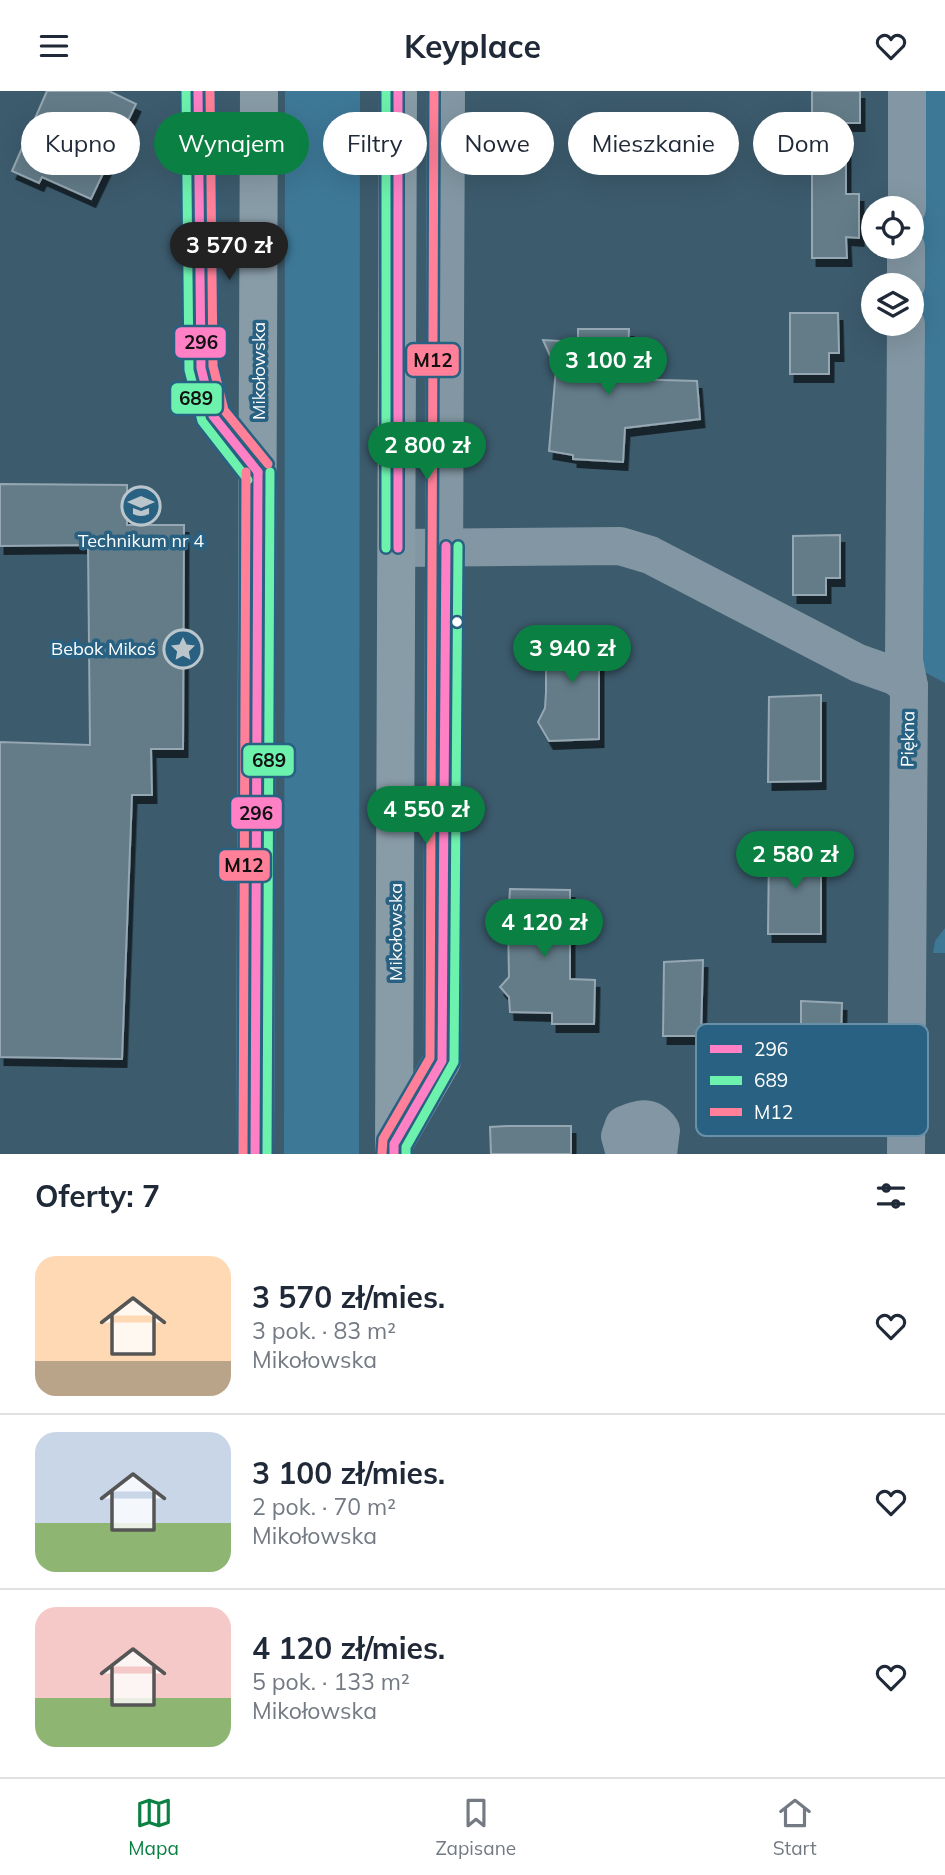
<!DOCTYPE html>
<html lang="pl">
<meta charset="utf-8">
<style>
:root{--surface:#fff;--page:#f6f6f7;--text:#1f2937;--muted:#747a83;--line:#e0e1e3;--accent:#0b8043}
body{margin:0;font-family:Mulish,sans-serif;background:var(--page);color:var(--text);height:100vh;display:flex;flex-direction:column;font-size:26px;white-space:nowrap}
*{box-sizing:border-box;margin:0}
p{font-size:23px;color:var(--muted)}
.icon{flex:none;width:38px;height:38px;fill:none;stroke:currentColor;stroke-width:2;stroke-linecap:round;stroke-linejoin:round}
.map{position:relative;height:1063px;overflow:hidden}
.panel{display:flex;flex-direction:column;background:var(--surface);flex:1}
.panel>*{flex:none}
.guide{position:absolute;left:21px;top:21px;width:903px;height:63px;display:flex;gap:14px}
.controls{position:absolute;left:861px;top:105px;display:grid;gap:14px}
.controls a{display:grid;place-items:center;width:63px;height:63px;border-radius:50%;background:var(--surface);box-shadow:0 7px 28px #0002;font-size:35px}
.price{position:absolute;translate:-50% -60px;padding:0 16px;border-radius:24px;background:var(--accent);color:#fff;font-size:23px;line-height:46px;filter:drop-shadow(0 2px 4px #0008)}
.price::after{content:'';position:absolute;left:50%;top:42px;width:21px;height:16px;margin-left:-10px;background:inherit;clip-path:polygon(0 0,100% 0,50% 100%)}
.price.current{background:#222;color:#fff}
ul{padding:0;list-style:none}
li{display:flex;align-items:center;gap:21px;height:175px;padding:0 35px}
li+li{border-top:2px solid var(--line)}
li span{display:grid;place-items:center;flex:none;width:196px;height:140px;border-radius:21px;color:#555}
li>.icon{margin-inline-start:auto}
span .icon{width:84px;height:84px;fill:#fffc;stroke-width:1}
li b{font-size:30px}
h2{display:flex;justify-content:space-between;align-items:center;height:84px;padding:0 35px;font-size:30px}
.tag{padding:0 24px;border-radius:32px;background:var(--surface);box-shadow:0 7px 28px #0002;font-size:24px;line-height:63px}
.tag.current{background:var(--accent);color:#fff}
header{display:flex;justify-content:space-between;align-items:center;height:91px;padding:0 35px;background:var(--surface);font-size:32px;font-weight:700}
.tab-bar{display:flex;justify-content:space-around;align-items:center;height:98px;border-top:2px solid var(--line);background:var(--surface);font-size:19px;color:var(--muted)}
.tab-bar a{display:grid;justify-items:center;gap:4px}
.tab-bar .current{color:var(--accent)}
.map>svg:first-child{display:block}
</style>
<header><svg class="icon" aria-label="menu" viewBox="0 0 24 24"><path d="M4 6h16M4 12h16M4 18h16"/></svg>Keyplace<svg class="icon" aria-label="heart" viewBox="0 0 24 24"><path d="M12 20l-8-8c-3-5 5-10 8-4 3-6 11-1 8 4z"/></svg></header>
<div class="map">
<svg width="945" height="1063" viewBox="0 0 945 1063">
<defs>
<filter id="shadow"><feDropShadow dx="4.5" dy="8" stdDeviation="0" flood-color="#0009"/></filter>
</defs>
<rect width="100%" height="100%" fill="#3c5b6d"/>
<g fill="#3d7897">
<path d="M210,0h7l-1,278 -3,4 -5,-7z"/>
<path d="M285,0h75l-1,1063h-75z"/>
<path d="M913,0h32v592l-41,-22z"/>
<path d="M945,837v25h-12l2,-12z"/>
</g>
<g fill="#647b88" stroke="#95a7b2" stroke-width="2" filter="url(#shadow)">
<path d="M47,0h62l27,13 -45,95 -49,-22 -3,6 -27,-12z"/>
<path d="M812,0h48v32h-14v71h13v44l-13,-1 1,21h-35z"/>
<path d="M790,222h48l1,40h-10v21h-39z"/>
<path d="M578,238h51l-2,50 70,2 3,38 -75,9 -2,34 -50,-3v-4l-24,-4 7,-82 -13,-29 35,2z"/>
<path d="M0,393l127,1v40h57l-1,224h-32l1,46h-20l-10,264 -122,-2v-315l90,3 -2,-200 -88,1z"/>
<path d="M840,444v43h-14v17h-33v-59z"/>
<path d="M553,538h46v110l-50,2 -11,-19 7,-14 1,-16v-27l-7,-19z"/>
<path d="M821,604v86l-53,1 1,-85z"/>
<path d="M769,757h52v86h-53z"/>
<path d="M510,798l60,1v89l25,1 -1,44h-42v-11l-42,-1 -1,-15 -9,-10 9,-10 -1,-54 -7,-9 8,-10z"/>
<path d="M703,869l-2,76h-38l1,-74z"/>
<path d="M801,910l41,2 -2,67 -39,-3z"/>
<path d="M507,1035h64v28h-80l-1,-27z"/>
</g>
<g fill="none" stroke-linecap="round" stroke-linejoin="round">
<path stroke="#8297a3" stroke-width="21" d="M198,0l3,277 12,48 42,52"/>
<g stroke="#8297a3" stroke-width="38">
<path d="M907,117v-117"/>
<path d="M906,194v-38"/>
<path d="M398,457l222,-2 30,9 208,108 37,13 14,10"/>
<path d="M394,1053l48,-83 4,-970"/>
<path d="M625,1063l-5,-18 4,-11c15,-7 27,-10 37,5l-3,24"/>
<path d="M906,1063l3,-468 -5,-25 2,-337"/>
</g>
<g stroke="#889ca8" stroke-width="38">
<path d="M255,1063l4,-1063"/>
<path d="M394,1063l4,-1063"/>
</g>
<g stroke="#286181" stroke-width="14">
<g id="bus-1">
<path d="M198,0l3,277 12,48 45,56"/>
<path d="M398,0v457"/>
<path d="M255,1063l3,-682"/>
<path d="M394,1063v-10l48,-83 4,-515"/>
</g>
</g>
<g stroke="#286181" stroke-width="14">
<g id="bus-2">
<path d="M186,0l3,279 13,51 46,59"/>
<path d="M386,0v457"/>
<path d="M267,1063l3,-682"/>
<path d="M406,1063v-7l48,-85 4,-516"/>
</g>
</g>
<g stroke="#286181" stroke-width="14">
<g id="bus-3">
<path d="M210,0l3,275 11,44 44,54"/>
<path d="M243,1063l3,-682"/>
<path d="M382,1063l1,-15 47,-81 4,-967"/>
</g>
</g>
<use href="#bus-1" stroke="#ff80c5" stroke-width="9"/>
<use href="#bus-2" stroke="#6df2ae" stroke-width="9"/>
<use href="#bus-3" stroke="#ff8098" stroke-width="9"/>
</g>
<defs>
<g id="school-ring" transform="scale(2.0125)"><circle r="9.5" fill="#286181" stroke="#bbc6cc" stroke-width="1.5"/><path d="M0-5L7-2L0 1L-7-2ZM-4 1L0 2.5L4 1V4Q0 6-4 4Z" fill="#bbc6cc"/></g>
<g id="sight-ring" transform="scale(2.0125)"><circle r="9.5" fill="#286181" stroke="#bbc6cc" stroke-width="1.5"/><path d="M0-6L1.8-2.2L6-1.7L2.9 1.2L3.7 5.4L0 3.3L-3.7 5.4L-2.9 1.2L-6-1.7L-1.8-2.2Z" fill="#bbc6cc"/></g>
</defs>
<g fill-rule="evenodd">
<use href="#school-ring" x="141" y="415"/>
<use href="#sight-ring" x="183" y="558"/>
</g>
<circle fill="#fff" stroke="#286181" stroke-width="2.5" cx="457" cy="531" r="6"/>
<g text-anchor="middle" stroke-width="7" stroke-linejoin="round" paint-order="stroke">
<g font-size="18" fill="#fff" stroke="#286181">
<text transform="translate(259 280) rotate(-90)" y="6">Mikołowska</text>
<text transform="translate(908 648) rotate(-89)" y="6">Piękna</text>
<text transform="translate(396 841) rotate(-90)" y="6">Mikołowska</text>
</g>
<g font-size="18" fill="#fff" stroke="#286181">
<text x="141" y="456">Technikum nr 4</text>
<text x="156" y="564" text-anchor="end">Bebok Mikoś</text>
</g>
</g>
<rect x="696" y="933" width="232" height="112" rx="10" fill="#286181" stroke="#6890a7" stroke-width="2"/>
<rect x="710" y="954" width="32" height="8" fill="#ff80c5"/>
<rect x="710" y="985" width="32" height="9" fill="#6df2ae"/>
<rect x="710" y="1017" width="32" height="8" fill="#ff8098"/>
<g font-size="19" fill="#fff">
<text x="754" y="965">296</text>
<text x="754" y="996">689</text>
<text x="754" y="1028">M12</text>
</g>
<g stroke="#286181" stroke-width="2.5">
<rect x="174" y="235" width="53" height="33" rx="7" fill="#ff80c5"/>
<rect x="406" y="252" width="54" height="34" rx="7" fill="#ff8098"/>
<rect x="170" y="291" width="53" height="33" rx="7" fill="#6df2ae"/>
<rect x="242" y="653" width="53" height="33" rx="7" fill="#6df2ae"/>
<rect x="230" y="705" width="53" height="34" rx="7" fill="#ff80c5"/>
<rect x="218" y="758" width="53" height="33" rx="7" fill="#ff8098"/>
</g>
<g font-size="19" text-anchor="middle" font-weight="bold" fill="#111">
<text x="201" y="258">296</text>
<text x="433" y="276">M12</text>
<text x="196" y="314">689</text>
<text x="269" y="676">689</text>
<text x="256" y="729">296</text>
<text x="244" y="781">M12</text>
</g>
</svg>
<div class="controls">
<a><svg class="icon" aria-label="locate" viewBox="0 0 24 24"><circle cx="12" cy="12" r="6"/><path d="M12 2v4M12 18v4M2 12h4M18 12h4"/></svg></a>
<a><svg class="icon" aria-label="layers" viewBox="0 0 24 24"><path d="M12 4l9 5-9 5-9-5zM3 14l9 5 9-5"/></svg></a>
</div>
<b class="price current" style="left:229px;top:191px">3 570 zł</b>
<b class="price" style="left:608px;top:306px">3 100 zł</b>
<b class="price" style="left:427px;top:391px">2 800 zł</b>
<b class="price" style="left:572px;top:594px">3 940 zł</b>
<b class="price" style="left:426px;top:755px">4 550 zł</b>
<b class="price" style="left:795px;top:800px">2 580 zł</b>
<b class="price" style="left:544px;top:868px">4 120 zł</b>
<div class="guide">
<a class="tag">Kupno</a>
<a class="tag current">Wynajem</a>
<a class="tag">Filtry</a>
<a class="tag">Nowe</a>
<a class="tag">Mieszkanie</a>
<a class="tag">Dom</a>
</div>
</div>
<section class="panel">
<h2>Oferty: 7<svg class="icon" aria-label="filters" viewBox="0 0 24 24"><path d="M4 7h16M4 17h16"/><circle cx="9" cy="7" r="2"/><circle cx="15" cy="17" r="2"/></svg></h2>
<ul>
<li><span style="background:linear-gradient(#ffd9b3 75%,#b9a48a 0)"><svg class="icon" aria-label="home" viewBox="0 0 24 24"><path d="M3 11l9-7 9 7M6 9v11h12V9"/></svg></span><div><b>3 570 zł/mies.</b><p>3 pok. · 83 m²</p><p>Mikołowska</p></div><svg class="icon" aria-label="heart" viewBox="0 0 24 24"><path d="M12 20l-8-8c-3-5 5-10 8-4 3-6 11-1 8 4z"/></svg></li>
<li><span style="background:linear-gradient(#c9d6e8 65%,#8fb573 0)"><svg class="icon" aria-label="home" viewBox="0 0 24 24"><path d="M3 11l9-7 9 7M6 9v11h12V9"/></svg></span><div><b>3 100 zł/mies.</b><p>2 pok. · 70 m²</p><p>Mikołowska</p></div><svg class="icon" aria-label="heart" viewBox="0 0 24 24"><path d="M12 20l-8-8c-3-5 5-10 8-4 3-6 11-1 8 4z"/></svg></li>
<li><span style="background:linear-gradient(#f6c9c9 65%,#8fb573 0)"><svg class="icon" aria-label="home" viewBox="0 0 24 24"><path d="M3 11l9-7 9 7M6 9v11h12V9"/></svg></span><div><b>4 120 zł/mies.</b><p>5 pok. · 133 m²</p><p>Mikołowska</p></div><svg class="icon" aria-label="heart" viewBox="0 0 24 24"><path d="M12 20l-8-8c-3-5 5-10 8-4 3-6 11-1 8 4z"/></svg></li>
</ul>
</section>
<nav class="tab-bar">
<a class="current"><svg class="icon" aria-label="map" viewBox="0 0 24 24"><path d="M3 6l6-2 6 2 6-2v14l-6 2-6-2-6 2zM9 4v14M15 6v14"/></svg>Mapa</a>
<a><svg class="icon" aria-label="saved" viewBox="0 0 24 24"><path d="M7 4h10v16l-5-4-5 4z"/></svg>Zapisane</a>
<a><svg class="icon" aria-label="home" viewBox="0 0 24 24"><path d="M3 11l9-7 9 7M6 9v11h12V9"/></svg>Start</a>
</nav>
